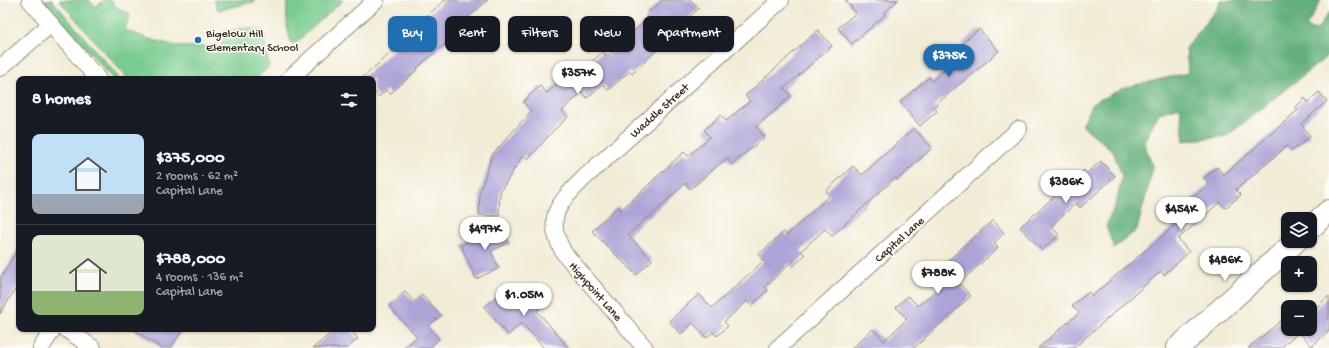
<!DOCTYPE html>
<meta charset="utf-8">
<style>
:root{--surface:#171b24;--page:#242831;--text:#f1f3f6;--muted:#9ea1a6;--line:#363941;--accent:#1f6fb2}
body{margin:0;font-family:"Gochi Hand",sans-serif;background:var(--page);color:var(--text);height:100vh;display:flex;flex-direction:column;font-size:15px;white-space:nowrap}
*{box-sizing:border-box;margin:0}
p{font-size:13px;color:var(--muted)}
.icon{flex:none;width:22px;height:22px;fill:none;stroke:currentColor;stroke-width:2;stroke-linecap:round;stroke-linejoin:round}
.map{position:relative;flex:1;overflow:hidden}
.sheet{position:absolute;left:16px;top:76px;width:360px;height:256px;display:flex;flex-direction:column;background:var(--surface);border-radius:8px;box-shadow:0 1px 3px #0004}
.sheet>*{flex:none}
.top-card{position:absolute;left:388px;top:16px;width:380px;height:36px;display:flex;gap:8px}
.tools{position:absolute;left:1281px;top:212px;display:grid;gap:8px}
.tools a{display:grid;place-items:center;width:36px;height:36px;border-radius:8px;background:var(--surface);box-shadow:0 1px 3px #0004;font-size:20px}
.price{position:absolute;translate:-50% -34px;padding:0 9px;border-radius:14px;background:#fff;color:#222;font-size:13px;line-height:26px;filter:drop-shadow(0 1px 2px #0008)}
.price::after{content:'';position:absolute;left:50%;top:24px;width:12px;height:9px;margin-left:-6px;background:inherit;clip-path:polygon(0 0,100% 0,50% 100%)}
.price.on{background:var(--accent);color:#fff}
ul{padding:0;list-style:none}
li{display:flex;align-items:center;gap:12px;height:100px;padding:0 16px}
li+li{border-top:1px solid var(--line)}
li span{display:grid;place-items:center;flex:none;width:112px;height:80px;border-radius:8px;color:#555}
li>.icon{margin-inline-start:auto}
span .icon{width:48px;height:48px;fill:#fffc;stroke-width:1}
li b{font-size:17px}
h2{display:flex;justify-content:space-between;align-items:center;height:48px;padding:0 16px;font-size:17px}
.pill{padding:0 14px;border-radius:8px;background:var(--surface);box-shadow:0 1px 3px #0004;font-size:14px;line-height:36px}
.pill.on{background:var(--accent);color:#fff}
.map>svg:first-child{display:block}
</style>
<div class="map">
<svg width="1329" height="348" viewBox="0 0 1329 348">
<rect width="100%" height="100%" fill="#fdfcf7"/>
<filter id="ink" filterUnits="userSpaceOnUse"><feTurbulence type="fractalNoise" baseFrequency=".025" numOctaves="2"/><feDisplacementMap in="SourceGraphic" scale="8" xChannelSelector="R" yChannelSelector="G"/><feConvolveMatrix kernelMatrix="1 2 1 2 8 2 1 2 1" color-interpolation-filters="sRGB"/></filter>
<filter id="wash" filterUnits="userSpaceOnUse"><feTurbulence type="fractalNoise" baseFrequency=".012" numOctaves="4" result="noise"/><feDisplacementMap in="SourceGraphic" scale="16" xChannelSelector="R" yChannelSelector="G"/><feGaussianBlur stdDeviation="0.9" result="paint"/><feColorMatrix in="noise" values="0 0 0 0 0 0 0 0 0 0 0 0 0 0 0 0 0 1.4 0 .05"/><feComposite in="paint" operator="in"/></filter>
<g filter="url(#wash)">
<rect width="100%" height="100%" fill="#f2ecd6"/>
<g fill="#79cc8f" stroke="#5a7b56">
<path d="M44,0h8l68,79h-7z"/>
<path d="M59,0h30l6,7 10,-7h5l8,8 12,6 -5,16 24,9 31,8 42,-1 1,-15 25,-3 15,3 6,36 -14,12h-127z"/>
<path d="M214,0h41l-1,2 -36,8z"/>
<path d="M287,0h56l-46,42 -5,2c-6,-13 -6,-29 -5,-44z"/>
</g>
<path fill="#62b07a" stroke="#4e6d4c" d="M1220,0h101l-15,27 11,3 12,-18v43l-102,81 -43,5 -4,-34 -21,6 -15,29 9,26 -16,62 -23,18 -8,-22 11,-26 5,-24 -9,-25 -31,-26 11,-22 33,-16 62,-14 -2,-26 32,-40z"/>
<g id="blocks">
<g fill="#aca3d6">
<path d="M445,0h43l-27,24 3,3 -47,41 1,1 -28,25 -4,-4 -7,7 -6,-7v-11h-12l54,-48 -2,-3z"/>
<path d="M662,0h29l8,8 -35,33 1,1 -33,32 -2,-3 -22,19 -5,-6 -16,14 -5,-6 -20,19 6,6 -14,13 -26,29 -5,-4 -23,37 -1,24 -20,-1 1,-23 12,-37 39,-44 -8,-9 17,-16 7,7 13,-12 4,4 39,-33 4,5 41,-39 -2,-3z"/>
<path d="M845,0h53l-14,13 1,2 -33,29 -14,-16 18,-15z"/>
<path d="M979,29l20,22 -66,56 4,4 -17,15 -20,-24 29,-25 3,4 36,-31 -6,-7z"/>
<path d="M818,30l14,16 -48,42 7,8 -35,31 9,10 -33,27 -5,-6 -37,31 -4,-6 -38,35 -1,-1 -19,18 24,25 -16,15 -44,-44 26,-25 3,4 63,-58 4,4 22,-19 -6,-7 17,-15 5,6 24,-20 -5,-5z"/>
<path d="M1319,92l8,9 -26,23 9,12 -18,15 -5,-5 -51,44 5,5 -16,13 -5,-6 -42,37 11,13 -25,23 -3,-4 -87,77h-36l41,-35 -7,-7 17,-14 3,4 83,-71 -6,-6 40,-35 -5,-6 13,-11 7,8 74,-65 -3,-2 10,-10 3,4z"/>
<path d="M914,128l18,20 -35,32 -2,-2 -63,58 -7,-7 -24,22 4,4 -12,12 -3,-4 -25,24 3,3 -17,16 -4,-5 -23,21 4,4 -11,10 -4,-4 -7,6 -13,-15 -12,11 -12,-13 30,-27 13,14 51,-47 -5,-6 26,-23 3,3 43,-40 -4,-4 27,-25 9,9z"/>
<path d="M1101,161l14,15 -35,32 -4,-5 -25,23 8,9 -17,15 -22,-23 64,-57 3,3z"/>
<path d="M993,220l11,13 -10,10 4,5 -39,35 12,13 -57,52h-62l21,-19 11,12 23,-22 -11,-12 12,-11 10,10 23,-20 -9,-11z"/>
<path d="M500,224l9,19 -18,8 8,17 -23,11 -15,-34z"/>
<path d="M19,247v36l-19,31v-35z"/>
<path d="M507,288l12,14 15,-14 12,15 -9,8 32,37h-25l-22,-25 -14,12 -24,-28z"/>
<path d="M405,292l9,10 8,-7 19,21 -13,10 11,13 -10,9h-25l13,-11 -28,-31z"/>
<path d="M1329,296v35l-17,15 -13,-14 -19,16h-32l40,-33v14h22v-18l1,1z"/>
<path d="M133,329h50l-12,19h-10z"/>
<path d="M336,329h14l8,10 -11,9h-34z"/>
</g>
</g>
</g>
<g filter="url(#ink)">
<use href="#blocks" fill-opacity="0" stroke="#968b7a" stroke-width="1"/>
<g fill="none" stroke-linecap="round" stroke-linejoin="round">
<g stroke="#968b7a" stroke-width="18">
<g id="street">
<path d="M30,0l68,79"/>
<path d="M0,68l51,-44"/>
<path d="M289,79l87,-79"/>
<path d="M66,329l27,19"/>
<path d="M41,348l12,-19"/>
<path d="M645,348l-81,-95c-21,-36 -5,-50 21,-76l196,-177"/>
<path d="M778,348l241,-219"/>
</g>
</g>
<g stroke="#968b7a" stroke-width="24">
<g id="secondary">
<path d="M1310,228l19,-17"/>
<path d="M1178,348l118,-107"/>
</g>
</g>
<use href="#street" stroke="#fff" stroke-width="16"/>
<use href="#secondary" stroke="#fff" stroke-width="22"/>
</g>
</g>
<circle fill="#1f6fb2" stroke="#fdfcf7" stroke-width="1.5" cx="198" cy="40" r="4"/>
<g text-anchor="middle" stroke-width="3" stroke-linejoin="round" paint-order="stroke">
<g font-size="12" fill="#3b2a1e" stroke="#fdfcf7" text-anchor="start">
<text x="206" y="37">Bigelow Hill<tspan x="206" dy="14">Elementary School</tspan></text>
</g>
<g font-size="12" fill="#3b2a1e" stroke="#fdfcf7">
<text transform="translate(659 110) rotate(-42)" y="4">Waddle Street</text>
<text transform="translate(899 239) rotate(-42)" y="4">Capital Lane</text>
<text transform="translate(596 291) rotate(49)" y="4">Highpoint Lane</text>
</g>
</g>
</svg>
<div class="tools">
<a><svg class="icon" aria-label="layers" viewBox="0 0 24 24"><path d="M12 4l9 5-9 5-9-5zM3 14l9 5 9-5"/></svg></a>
<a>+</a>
<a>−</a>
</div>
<b class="price on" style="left:949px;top:78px">$375K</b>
<b class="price" style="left:578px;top:95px">$357K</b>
<b class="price" style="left:1066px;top:204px">$386K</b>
<b class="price" style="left:1181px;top:231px">$454K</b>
<b class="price" style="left:485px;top:251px">$497K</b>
<b class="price" style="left:1225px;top:282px">$486K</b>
<b class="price" style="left:938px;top:295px">$788K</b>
<b class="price" style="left:524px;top:317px">$1.05M</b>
<div class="top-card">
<a class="pill on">Buy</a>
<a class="pill">Rent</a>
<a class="pill">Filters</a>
<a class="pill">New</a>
<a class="pill">Apartment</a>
</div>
<section class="sheet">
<h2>8 homes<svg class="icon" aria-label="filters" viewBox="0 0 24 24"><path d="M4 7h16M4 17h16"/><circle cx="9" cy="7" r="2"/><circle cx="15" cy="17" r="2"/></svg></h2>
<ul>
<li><span style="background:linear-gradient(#bfe0f5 75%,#9aa5b1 0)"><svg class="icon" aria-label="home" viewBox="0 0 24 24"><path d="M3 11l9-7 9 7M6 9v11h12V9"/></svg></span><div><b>$375,000</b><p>2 rooms · 62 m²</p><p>Capital Lane</p></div></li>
<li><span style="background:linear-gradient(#dfe7d0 70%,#8fb573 0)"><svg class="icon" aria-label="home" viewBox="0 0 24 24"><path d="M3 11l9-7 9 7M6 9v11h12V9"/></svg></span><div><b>$788,000</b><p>4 rooms · 136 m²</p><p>Capital Lane</p></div></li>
</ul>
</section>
</div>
